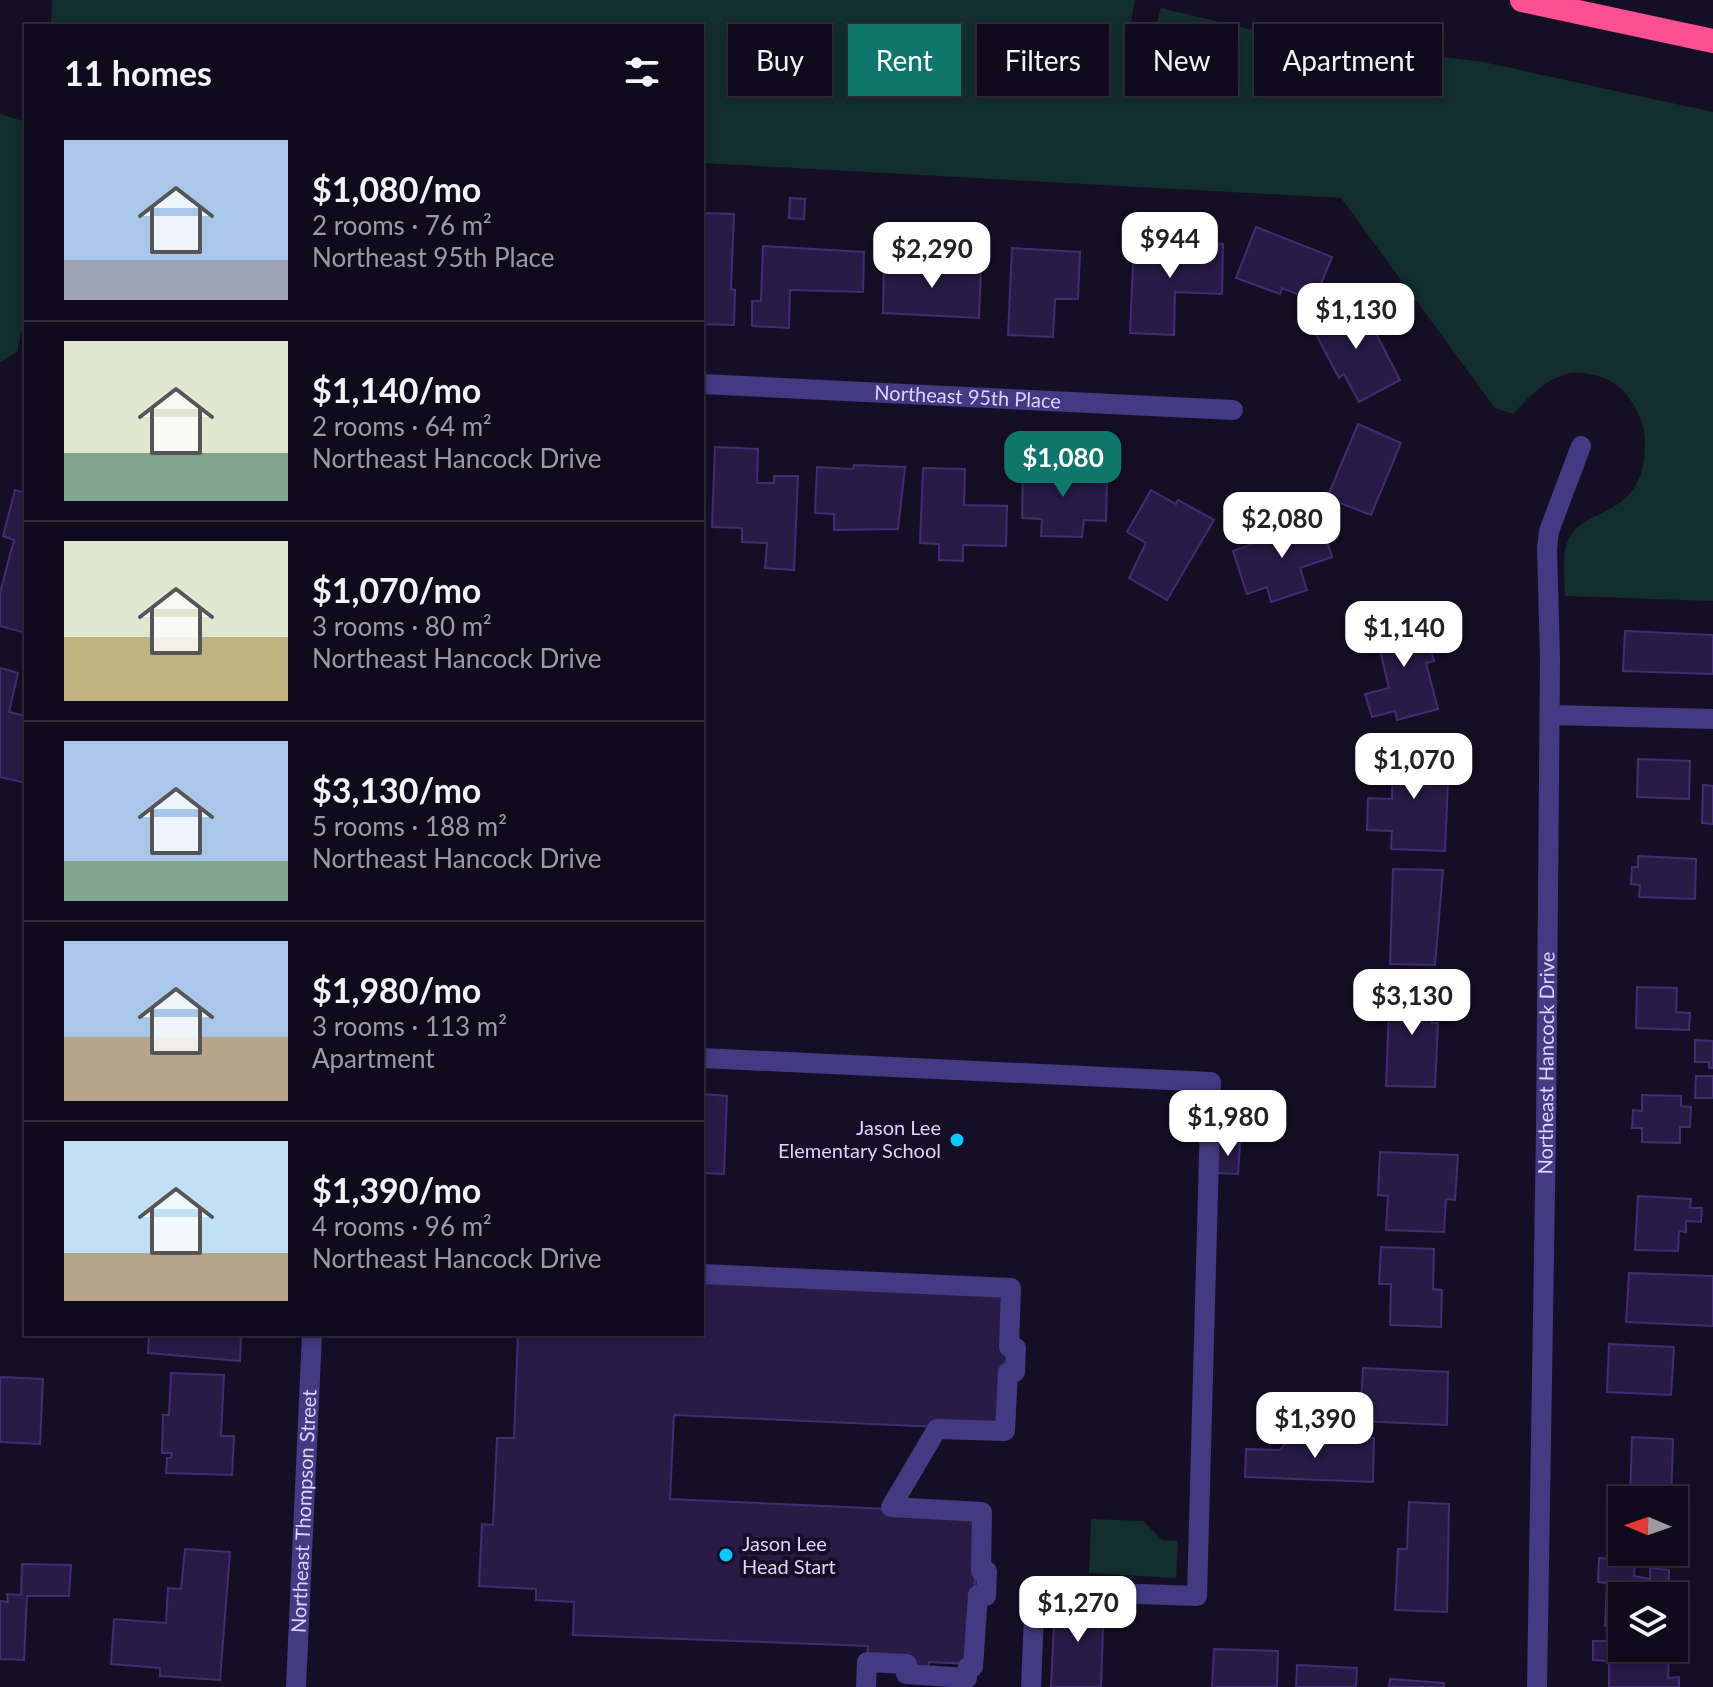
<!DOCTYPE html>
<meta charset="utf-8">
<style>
:root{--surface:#100b1c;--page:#1e1929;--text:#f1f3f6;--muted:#9c9ba3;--line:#302b3b;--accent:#0f766e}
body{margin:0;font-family:Lato,sans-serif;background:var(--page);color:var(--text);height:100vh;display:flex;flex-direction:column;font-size:30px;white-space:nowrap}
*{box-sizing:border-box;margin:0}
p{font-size:26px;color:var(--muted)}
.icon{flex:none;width:44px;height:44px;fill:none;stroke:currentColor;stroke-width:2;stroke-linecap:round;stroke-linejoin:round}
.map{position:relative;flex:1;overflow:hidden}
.drawer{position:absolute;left:24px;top:24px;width:680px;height:1312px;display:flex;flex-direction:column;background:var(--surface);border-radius:0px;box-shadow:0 4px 12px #0003,0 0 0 2px var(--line)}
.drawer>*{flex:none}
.banner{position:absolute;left:728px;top:24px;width:760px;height:72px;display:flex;gap:16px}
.needle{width:52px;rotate:272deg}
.controls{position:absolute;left:1608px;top:1486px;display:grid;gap:16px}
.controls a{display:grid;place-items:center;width:80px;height:80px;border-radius:0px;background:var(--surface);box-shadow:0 4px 12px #0003,0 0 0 2px var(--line);font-size:40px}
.price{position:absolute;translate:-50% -68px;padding:0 18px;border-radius:16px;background:#fff;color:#222;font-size:26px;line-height:52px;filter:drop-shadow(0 2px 4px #0008)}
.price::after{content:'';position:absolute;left:50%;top:48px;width:24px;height:18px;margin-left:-12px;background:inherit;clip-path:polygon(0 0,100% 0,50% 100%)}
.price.active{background:var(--accent);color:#fff}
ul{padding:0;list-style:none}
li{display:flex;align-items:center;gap:24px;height:200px;padding:0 40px}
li+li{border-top:2px solid var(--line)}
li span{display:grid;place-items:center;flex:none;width:224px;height:160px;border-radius:0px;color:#555}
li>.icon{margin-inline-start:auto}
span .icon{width:96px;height:96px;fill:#fffc;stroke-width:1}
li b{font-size:34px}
h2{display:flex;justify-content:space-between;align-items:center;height:96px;padding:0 40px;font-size:34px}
.chip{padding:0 28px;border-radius:0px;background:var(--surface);box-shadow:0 4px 12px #0003,0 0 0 2px var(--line);font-size:28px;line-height:72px}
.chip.active{background:var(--accent);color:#fff}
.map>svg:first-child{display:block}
</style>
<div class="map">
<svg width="1713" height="1687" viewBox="0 0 1713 1687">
<rect width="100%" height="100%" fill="#150f25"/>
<g fill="#122e2f">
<path d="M52,0h1083l-4,21 25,5 5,-18 117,28 205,26 230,50v489l-148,-5c0,-15 -3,-36 1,-50 14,-45 80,-21 79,-105 0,-19 -12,-42 -26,-54 -13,-11 -36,-17 -53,-13 -23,7 -37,23 -53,40l-18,-6 -154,-210 -639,-35v-137h-651z"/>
<path d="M0,114l26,8v188l-9,42 -17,10z"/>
<path d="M1091,1519l52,2 19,19 16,1 -2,37 -87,-5z"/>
</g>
<g fill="#281b46" stroke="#422d72" stroke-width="2">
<path d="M790,198l15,1 -1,20 -15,-1z"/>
<path d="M702,213l32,1 -3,75 4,1 -1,35 -32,-1z"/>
<path d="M1256,227l76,30 -18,44 -32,-13 -2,6 -44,-16z"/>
<path d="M1134,240l89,4 -1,50 -47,-2 -1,43 -44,-2z"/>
<path d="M763,246l101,6 -1,40 -73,-2 -1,38 -37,-2v-25h9z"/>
<path d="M1012,248l68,4 -2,47h-23l-2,38 -45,-2z"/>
<path d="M884,263l97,4 -2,51 -96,-5z"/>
<path d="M1359,300l41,80 -41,22 -15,-28 -5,4 -28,-53z"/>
<path d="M1358,424l43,19 -30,72 -44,-17z"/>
<path d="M715,447l43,2 -1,34h17v-7h24l-4,94 -29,-2 2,-25 -25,-1v-14l-30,-1z"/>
<path d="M1062,463l14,1v5l13,1 1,8 17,1 -1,42 -22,-1 -2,17 -41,-1 1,-17 -20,-1 1,-50 38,2z"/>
<path d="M854,465l51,2 -7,62 -64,1v-16l-19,-1 2,-46 36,2z"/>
<path d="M923,468l42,1 -1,36 43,1 -1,40 -43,-1v16l-24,-1v-16l-19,-1z"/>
<path d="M15,490l11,3v140l-26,-7v-33l14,-53 -11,-4z"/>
<path d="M1151,490l25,14 2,-4 36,20 -47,80 -38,-22 17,-35 -19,-11z"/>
<path d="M1320,519l12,38 -32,11 7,22 -36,12 -4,-15 -20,7 -14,-43z"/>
<path d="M1422,613l12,48 -8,2 12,46 -41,11 -2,-9 -23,6 -7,-23 24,-6 -15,-63z"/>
<path d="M1625,631l88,4v39l-90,-3z"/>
<path d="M0,668l18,5 -9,39 17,4v67l-26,-6z"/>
<path d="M1393,746l51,2 -1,33 5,1 -3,69 -54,-2 1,-18 -25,-1 1,-32 24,1z"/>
<path d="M1638,759l52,2 -1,38 -52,-2z"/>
<path d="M1703,785l10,1v38l-11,-1z"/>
<path d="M1638,856l58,3 -1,40 -56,-2 1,-12 -9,-1 1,-17h6z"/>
<path d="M1393,869l50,1 -8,95 -45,-1z"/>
<path d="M1390,983l43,1 -1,39h6l-3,64 -49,-1z"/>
<path d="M1637,987l40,1 -1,24 14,1 -1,17 -53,-2z"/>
<path d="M1695,1040l18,1v27h-4v-6h-14z"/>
<path d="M1696,1076h17v22h-18z"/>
<path d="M702,1094l25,2 -3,78 -22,-1z"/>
<path d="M1642,1095l39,1v10l10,1 -1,20h-10v16l-38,-1v-14h-10l1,-18 9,1z"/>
<path d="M1217,1143l23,1 -2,30 -23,-1z"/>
<path d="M1380,1152l78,3 -3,45 -9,-1 -2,33 -58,-2 2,-34 -10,-1z"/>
<path d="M1638,1196l53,3 -1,9h12l-1,14 -15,-1v11l-7,-1 -1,20 -43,-1z"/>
<path d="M1381,1247l53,2 -1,40 9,1 -1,37 -51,-2 1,-41h-12z"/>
<path d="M1629,1273l84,3v50l-87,-4z"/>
<path d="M702,1275l309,14 -6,141 -331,-15 -4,84 308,14 -7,151 -42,-2 -1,5 -61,-7 1,-14 -295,-11 1,-33 -38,-2v-11l-57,-3 3,-62 11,1 4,-87h17l4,-104h184z"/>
<path d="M149,1334h92l-1,27 -92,-8z"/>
<path d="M1609,1344l65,3 -3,48 -64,-3z"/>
<path d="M1363,1368l85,4 -1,53 -87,-4z"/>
<path d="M171,1373l53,2 -3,61h13l-2,39 -66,-2 1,-15h4l1,-5h-10l1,-38h6z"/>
<path d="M0,1377l43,2 -3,65 -40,-2z"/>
<path d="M1313,1435l61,3 -1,44 -128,-5 1,-28 34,1 10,-12 24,1z"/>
<path d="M1632,1437l41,2 -2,61h-41z"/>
<path d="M1409,1502l40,2 -2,108 -52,-2 3,-61h9z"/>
<path d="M1674,1520h8l-1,31 -7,-1z"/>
<path d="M185,1549l45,3 -10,128 -60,-4v-8l-49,-4 3,-45 52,4 2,-35 13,1z"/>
<path d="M1599,1558l36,2 -1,16 16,3v-11l19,2v18l5,1v8l-52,-1v31l-17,-1 2,-43 -9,-1z"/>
<path d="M22,1564l49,1 -2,31h-42l-3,64 -24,-1v-58l8,1 -1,-8 14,1z"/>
<path d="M1055,1600l49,2 -3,85h-50z"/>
<path d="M1593,1641h29l4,14 43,1 -1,22 11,-1v10h-70v-26l-16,-1z"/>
<path d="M1214,1649l64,2 -1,36h-65z"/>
<path d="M1297,1665l60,3 -1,19h-60z"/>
<path d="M1390,1679l54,4v4h-55z"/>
</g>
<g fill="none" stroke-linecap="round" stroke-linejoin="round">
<g stroke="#443a84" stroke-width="20">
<path id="s1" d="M702,384l531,26"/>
<path d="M1550,715l163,4"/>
<path d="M702,1058l509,24 -14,514 -119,-4v7l-31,-1 -1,-5h-11l-4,94"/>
<path d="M702,1274l309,14 -2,59 7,1 -1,24h-7l-3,59 -68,-2 -46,78 91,5 -1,59h6l-1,25 -8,-1 -5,72h-5l-1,11 -61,-4 1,-10 -40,-2 -1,25"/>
<path id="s2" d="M296,1687l16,-353"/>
<path id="s3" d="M1537,1687l9,-557 4,-471 -3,-111 2,-17 32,-85"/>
</g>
<path stroke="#ff4e91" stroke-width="24" d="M1522,0l191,41"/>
</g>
<g fill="#00cbfe" stroke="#150f25" stroke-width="3">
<circle cx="957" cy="1140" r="8"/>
<circle cx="726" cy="1555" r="8"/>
</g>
<g text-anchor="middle" stroke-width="8" stroke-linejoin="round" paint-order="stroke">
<g font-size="20" fill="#ddd3ff" stroke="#150f25">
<text dy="7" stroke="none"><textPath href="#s1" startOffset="266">Northeast 95th Place</textPath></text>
<text dy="7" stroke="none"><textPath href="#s3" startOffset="624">Northeast Hancock Drive</textPath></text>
<text dy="7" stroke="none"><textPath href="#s2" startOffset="176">Northeast Thompson Street</textPath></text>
</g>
<g font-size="20" fill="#ddd3ff" stroke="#150f25" text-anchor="end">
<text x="941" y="1135">Jason Lee<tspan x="941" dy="23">Elementary School</tspan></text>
<text x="742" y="1551" text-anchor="start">Jason Lee<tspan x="742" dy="23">Head Start</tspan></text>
</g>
</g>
</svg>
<div class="controls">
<a><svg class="needle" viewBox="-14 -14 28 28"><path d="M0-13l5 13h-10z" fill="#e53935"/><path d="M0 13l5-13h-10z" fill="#9c9ba3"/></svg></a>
<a><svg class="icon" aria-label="layers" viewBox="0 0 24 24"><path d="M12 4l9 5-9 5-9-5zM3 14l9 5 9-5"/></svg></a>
</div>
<b class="price" style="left:1170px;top:280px">$944</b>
<b class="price" style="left:932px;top:290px">$2,290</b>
<b class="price" style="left:1356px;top:351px">$1,130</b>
<b class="price active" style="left:1063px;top:499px">$1,080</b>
<b class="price" style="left:1282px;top:560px">$2,080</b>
<b class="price" style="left:1404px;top:669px">$1,140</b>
<b class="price" style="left:1414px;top:801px">$1,070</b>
<b class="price" style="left:1412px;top:1037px">$3,130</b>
<b class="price" style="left:1228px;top:1158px">$1,980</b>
<b class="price" style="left:1315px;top:1460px">$1,390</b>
<b class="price" style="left:1078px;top:1644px">$1,270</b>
<div class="banner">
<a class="chip">Buy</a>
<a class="chip active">Rent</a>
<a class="chip">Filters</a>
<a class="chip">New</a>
<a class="chip">Apartment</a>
</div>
<section class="drawer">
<h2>11 homes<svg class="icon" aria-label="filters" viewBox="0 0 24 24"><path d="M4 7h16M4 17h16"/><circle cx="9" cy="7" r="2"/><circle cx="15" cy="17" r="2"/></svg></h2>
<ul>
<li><span style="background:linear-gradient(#a9c7e8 75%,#9aa5b1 0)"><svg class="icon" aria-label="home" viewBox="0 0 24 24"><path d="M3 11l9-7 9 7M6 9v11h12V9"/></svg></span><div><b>$1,080/mo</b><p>2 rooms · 76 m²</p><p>Northeast 95th Place</p></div></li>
<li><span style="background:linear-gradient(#dfe7d0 70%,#7fa58c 0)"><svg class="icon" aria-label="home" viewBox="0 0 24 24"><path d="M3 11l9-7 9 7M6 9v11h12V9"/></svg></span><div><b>$1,140/mo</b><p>2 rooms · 64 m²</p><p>Northeast Hancock Drive</p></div></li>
<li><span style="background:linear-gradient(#dfe7d0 60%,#c2b280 0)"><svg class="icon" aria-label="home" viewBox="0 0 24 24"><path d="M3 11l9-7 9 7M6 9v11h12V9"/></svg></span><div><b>$1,070/mo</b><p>3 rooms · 80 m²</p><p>Northeast Hancock Drive</p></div></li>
<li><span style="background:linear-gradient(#a9c7e8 75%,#7fa58c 0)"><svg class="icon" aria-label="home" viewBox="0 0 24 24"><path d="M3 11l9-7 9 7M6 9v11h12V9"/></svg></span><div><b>$3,130/mo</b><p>5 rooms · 188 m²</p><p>Northeast Hancock Drive</p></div></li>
<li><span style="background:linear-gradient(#a9c7e8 60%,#b9a48a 0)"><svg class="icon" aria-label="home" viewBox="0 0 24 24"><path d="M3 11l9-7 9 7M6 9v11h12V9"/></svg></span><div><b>$1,980/mo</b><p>3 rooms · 113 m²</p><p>Apartment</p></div></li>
<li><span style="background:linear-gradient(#bfe0f5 70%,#b9a48a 0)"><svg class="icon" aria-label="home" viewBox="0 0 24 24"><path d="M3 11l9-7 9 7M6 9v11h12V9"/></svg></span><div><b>$1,390/mo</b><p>4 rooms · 96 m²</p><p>Northeast Hancock Drive</p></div></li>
</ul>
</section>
</div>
